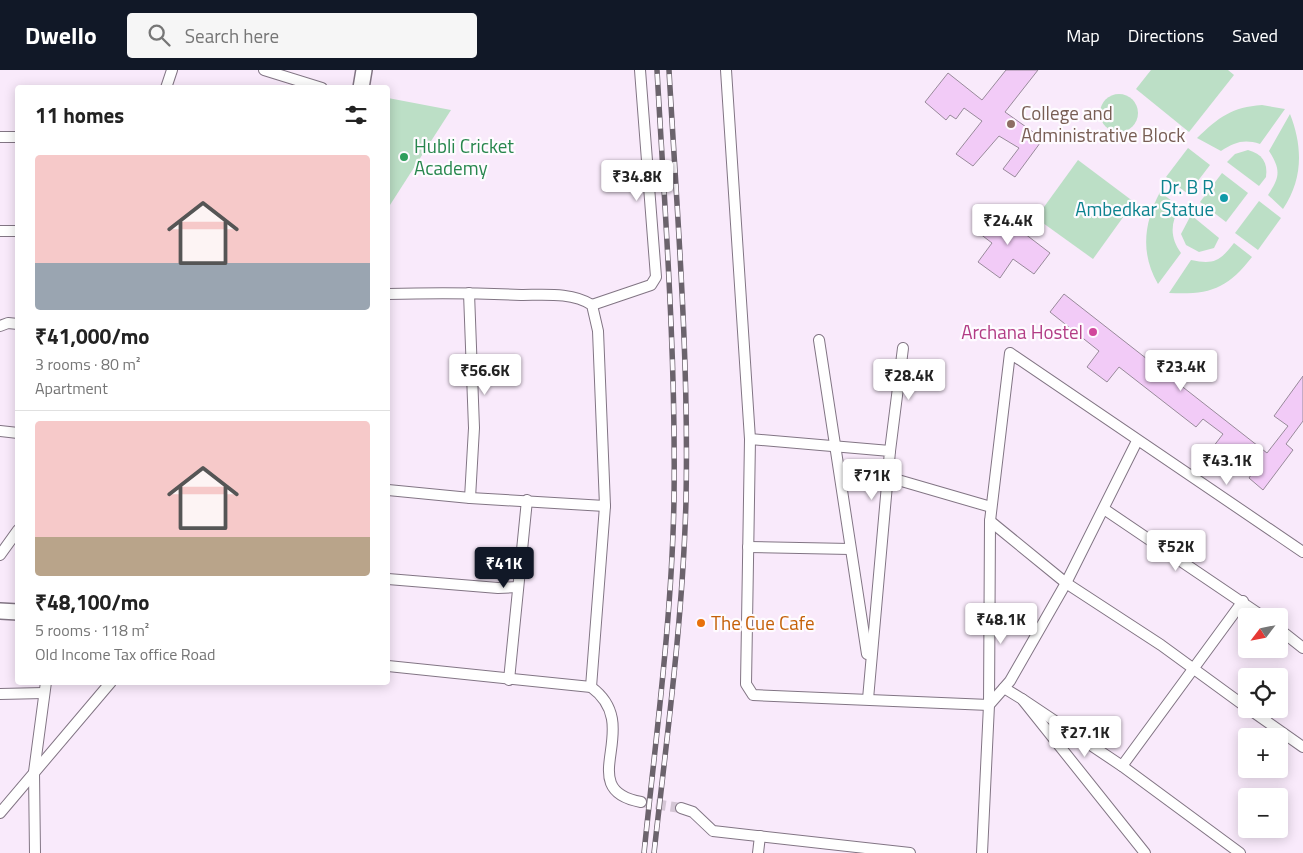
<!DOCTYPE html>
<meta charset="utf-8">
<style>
:root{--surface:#fff;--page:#f6f6f6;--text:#222;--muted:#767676;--line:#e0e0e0;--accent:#111827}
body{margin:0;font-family:"Titillium Web",sans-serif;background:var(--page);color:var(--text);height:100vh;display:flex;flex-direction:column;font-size:19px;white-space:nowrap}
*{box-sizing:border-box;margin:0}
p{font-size:16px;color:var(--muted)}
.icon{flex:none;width:28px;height:28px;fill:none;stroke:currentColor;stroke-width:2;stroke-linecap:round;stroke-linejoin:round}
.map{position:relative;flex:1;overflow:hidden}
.drawer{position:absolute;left:15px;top:15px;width:375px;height:600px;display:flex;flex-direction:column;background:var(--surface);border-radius:5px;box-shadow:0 2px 12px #0003}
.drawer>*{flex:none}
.needle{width:32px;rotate:238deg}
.fabs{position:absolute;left:1238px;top:538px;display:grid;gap:10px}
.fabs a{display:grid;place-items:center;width:50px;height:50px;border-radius:5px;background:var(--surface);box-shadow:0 2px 12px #0003;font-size:25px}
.price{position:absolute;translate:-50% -42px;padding:0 11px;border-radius:5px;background:#fff;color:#222;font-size:16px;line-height:32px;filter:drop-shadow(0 1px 2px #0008)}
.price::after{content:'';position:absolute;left:50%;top:30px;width:15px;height:11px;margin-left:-8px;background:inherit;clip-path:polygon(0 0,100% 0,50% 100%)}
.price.on{background:var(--accent);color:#fff}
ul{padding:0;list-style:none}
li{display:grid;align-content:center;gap:10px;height:265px;padding:0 20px}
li+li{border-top:1px solid var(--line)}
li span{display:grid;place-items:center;height:155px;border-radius:5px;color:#555}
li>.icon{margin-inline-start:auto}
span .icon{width:90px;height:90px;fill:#fffc;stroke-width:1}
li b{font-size:21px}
h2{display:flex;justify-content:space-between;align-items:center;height:60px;padding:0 20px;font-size:21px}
header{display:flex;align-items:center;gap:30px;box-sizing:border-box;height:70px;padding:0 25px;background:var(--accent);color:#fff}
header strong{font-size:24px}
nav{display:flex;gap:28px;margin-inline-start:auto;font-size:18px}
.search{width:350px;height:45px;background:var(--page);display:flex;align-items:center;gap:12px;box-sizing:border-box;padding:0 18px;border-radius:5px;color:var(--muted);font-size:19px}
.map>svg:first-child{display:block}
</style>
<header>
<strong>Dwello</strong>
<div class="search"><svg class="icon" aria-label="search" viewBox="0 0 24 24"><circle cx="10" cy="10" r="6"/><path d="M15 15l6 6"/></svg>Search here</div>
<nav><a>Map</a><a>Directions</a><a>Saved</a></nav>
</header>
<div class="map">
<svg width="1303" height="783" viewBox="0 0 1303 783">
<rect width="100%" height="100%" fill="#f9eafb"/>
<g fill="#bcdfc6">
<path d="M1151,0h77l6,5 -45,57 -53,-43z"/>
<circle cx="1119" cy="43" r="19"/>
<path d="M388,28l63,12 -61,95 -2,-1z"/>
<path d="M1262,35l23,4 -25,35c-16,-5 -25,-2 -39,7l-24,-13c22,-21 35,-31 65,-33z"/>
<path d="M1290,44c13,33 13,65 -7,95l-15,-14c12,-18 13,-25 1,-44z"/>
<path d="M1188,78l22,17 -22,29 -22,-17z"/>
<path d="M1248,80c14,4 20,12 18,27l-7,9 -32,-24 8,-8z"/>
<path d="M1078,90l56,42 -41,57 -57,-41z"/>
<path d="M1222,103l26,20 -22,29 -26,-20z"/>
<path d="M1160,122l20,15c-10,16 -10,31 1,46l-23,31c-18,-31 -14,-61 2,-92z"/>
<path d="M1259,131l22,17 -23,32 -23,-17z"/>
<path d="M1191,145l28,23 -5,10 -15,4 -13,-7 -5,-11z"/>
<path d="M1234,173l18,14c-25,32 -42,38 -83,36l22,-33c23,5 29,1 43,-17z"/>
</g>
<g fill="#f2cbf7" stroke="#988a9a">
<path d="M1006,0h32l-33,42 38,27 -28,38 -12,-8 16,-21 -20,-12 -26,30 -17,-12 26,-33 -18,-13 -8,11 -6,-4 -4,5 -21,-18 23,-29 34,27z"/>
<path d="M991,138l59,45 -16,21 -21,-15 -13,19 -22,-16 14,-19 -17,-13z"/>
<path d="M1064,224l203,159 21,-27 -14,-10 29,-40v45l-17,23 7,6 -30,40 -14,-12 8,-12 -26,-20 -7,9 -11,-8 10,-13 -20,-15 -7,8 -77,-60 -12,15 -20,-15 12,-16 -49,-39z"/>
</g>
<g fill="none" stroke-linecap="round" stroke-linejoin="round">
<path stroke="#d4c6d5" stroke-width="10" stroke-dasharray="10 5" stroke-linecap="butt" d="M641,732l40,6"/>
<g stroke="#827584" stroke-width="12">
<g id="street">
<path d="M264,0l58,18"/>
<path d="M726,0l24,369 -4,245 7,11 236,10 1,-184 20,-168 293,199"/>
<path d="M166,18l6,-18"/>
<path d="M0,67h18"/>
<path d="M0,161h18"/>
<path d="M469,223l5,135 -4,70"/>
<path d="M388,224c44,-1 89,-1 133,1 23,0 51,-3 71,10l6,26 7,175 -14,181"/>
<path d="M592,235l59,-20 5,-8 -16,-207"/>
<path d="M0,256l8,-3 10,1"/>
<path d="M819,270l48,314"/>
<path d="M0,361l18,2"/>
<path d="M750,369l140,12 -22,248"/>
<path d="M890,381l13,-103"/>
<path d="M898,410l93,27"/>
<path d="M388,420l82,8 135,8"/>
<path d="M1104,439l158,107"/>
<path d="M990,451l76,62 95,62 85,62"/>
<path d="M748,477l102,2"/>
<path d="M0,485l18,-25"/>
<path d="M388,509l110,9 19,-1"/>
<path d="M1279,559l24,19"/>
<path d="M388,596l203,21c55,40 -20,102 50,115"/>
<path d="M509,610l18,-180"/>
<path d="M1004,618l18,11 123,154"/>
<path d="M0,624l44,-1"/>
<path d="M1022,629l100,67 118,87"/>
<path d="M1249,639l54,38"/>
<path d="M1122,696l121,-165"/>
<path d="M681,738l12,4 20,19 197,22"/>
<path d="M0,743l111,-131"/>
<path d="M35,783l-1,-81 12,-90"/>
<path d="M758,783l2,-17"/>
<path d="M982,783l7,-148 21,-24 56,-98 71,-142"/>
</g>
</g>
<g stroke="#827584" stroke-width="18">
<g id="secondary">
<path d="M361,18l3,-18"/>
<path d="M0,541l18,1"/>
</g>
</g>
<use href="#street" stroke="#fff" stroke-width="10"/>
<use href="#secondary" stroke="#fff" stroke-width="15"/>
<g stroke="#6b636c" stroke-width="5.5">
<g id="rail">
<path d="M644,783c12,-117 28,-236 30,-354 2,-143 -9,-286 -17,-429"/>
<path d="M654,783c13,-117 29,-235 32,-353 3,-144 -9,-287 -17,-430"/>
</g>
</g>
<use href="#rail" stroke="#fefbff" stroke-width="4" stroke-dasharray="11" stroke-linecap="butt"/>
</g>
<circle fill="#8d6e63" stroke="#fefbff" stroke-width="2" cx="1011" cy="54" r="5"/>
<circle fill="#2e9e5b" stroke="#fefbff" stroke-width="2" cx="404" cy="87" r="5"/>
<circle fill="#0f9aa8" stroke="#fefbff" stroke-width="2" cx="1224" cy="128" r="5"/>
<circle fill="#d1479c" stroke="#fefbff" stroke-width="2" cx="1093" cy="262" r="5"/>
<circle fill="#e8710a" stroke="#fefbff" stroke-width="2" cx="701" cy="553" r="5"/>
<g text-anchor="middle" stroke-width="4.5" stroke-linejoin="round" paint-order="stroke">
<g font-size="19" fill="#785e54" stroke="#fefbff" text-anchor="start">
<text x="1021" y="50">College and<tspan x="1021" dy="22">Administrative Block</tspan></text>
</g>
<g font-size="19" fill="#27864d" stroke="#fefbff" text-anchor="start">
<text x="414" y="83">Hubli Cricket<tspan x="414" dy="22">Academy</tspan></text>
</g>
<g font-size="19" fill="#0d838f" stroke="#fefbff" text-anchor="end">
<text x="1214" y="124">Dr. B R<tspan x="1214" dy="22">Ambedkar Statue</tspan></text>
</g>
<g font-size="19" fill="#b23c85" stroke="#fefbff" text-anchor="end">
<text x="1083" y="269">Archana Hostel</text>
</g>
<g font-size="19" fill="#c56008" stroke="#fefbff" text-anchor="start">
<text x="711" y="560">The Cue Cafe</text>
</g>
</g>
</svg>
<div class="fabs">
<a><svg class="needle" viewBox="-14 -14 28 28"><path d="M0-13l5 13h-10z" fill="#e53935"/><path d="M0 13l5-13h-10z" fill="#767676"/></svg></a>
<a><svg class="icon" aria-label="locate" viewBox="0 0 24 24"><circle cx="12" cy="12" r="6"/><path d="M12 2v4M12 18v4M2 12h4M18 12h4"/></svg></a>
<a>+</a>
<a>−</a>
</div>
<b class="price" style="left:637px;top:132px">₹34.8K</b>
<b class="price" style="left:1008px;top:176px">₹24.4K</b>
<b class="price" style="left:1181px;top:322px">₹23.4K</b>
<b class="price" style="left:485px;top:326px">₹56.6K</b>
<b class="price" style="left:909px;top:331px">₹28.4K</b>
<b class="price" style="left:1227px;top:416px">₹43.1K</b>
<b class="price" style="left:872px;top:431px">₹71K</b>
<b class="price" style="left:1176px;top:502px">₹52K</b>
<b class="price on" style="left:504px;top:519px">₹41K</b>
<b class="price" style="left:1001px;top:575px">₹48.1K</b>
<b class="price" style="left:1085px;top:688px">₹27.1K</b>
<section class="drawer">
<h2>11 homes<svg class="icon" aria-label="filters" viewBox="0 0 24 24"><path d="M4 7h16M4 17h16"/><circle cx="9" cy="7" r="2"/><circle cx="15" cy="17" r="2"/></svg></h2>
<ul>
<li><span style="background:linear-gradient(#f6c9c9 70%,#9aa5b1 0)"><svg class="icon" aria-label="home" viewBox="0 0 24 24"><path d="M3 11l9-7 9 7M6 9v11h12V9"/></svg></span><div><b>₹41,000/mo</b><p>3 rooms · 80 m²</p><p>Apartment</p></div></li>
<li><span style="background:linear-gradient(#f6c9c9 75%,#b9a48a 0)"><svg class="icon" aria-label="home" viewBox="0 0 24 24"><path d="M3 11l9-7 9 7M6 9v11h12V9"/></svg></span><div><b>₹48,100/mo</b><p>5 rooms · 118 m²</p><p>Old Income Tax office Road</p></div></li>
</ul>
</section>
</div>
